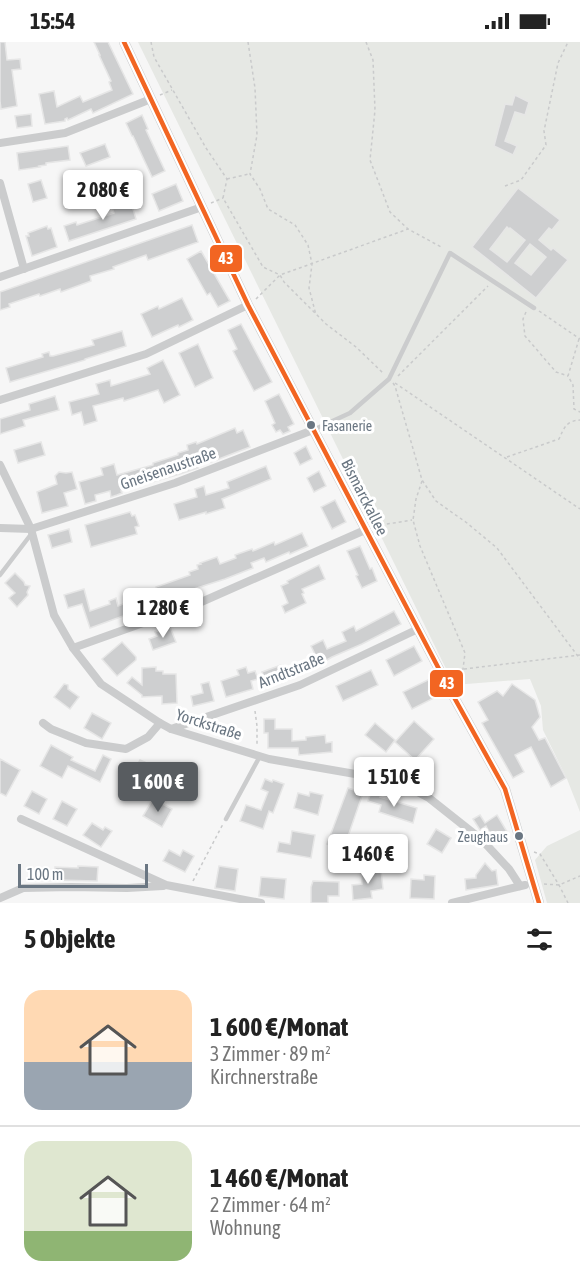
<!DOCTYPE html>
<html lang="de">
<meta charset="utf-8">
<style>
:root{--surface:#fff;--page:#f2f2f2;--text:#222;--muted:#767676;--line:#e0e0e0;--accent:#585c60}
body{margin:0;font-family:"Asap Condensed",sans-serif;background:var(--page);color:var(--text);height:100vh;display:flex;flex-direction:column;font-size:22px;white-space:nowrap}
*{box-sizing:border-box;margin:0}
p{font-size:20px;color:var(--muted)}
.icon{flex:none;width:33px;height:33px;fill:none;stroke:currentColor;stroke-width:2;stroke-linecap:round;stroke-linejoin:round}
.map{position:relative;height:861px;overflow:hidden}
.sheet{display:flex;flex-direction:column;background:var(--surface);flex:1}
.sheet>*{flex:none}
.scale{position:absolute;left:18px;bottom:15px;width:130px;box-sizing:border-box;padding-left:6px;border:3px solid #6a7682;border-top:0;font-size:16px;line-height:21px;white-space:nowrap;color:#6a7682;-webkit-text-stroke:4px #fff;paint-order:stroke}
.price{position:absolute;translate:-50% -51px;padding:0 14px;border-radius:6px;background:#fff;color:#222;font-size:20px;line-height:39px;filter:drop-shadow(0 2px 3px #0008)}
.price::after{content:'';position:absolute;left:50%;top:36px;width:18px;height:14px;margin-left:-9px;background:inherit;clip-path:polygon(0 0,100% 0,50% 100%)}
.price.active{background:var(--accent);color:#fff}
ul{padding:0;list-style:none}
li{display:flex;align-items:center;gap:18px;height:150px;padding:0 24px}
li+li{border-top:2px solid var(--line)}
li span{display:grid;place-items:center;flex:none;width:168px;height:120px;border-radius:18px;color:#555}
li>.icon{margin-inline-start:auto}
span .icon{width:72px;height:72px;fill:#fffc;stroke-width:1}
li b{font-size:26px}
h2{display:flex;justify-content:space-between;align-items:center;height:72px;padding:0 24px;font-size:26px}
.status{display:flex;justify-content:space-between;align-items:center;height:42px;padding:0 30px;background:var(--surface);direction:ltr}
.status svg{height:16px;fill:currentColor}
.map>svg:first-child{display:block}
</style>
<div class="status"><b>15:54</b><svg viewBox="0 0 49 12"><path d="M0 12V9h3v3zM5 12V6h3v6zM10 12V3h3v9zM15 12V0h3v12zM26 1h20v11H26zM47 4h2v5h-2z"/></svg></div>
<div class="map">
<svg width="580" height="861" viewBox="0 0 580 861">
<rect width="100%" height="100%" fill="#f6f6f6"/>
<g fill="#e6e8e4">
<path d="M138,0h442v770l-13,-33 -24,-49 -2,-24 -11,-27 -76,6z"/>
<path d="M580,788v73h-33l-12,-43 12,-14z"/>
</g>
<g fill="#cecfd0" stroke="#e6e6e6" stroke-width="1.5" fill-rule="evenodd">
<path d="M0,0h5l2,18 13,-1 1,10 -9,1 5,36 -16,3 -1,-8z"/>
<path d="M94,0h14l25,52 -40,19 -2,-4 -23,11 -1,-2 -2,1v2l-20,3 -6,-30 15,-3 3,16 23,-11 3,6 29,-12 -3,-8 2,-1 -12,-26h1z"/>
<path d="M515,53l14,7 -4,13 -10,-3 -10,29 12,5 -4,9 -19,-9 11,-42 7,1z"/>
<path d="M31,72l1,12 -15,2 -2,-12z"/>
<path d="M142,73l6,14 -2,1 19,41 -13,6 -19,-41h-1l-6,-13z"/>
<path d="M105,102l5,13 -24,9 -6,-13z"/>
<path d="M68,104l2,14 -24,3v2l-7,1 1,1 -21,3 -2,-17z"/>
<path d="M41,138l6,18 -14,4 -5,-18z"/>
<path d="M176,142l7,17 -24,10 -7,-17z"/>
<path d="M518,146l42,32 -8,10 -3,-2 -10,12 12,10 2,-2 15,12 -32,38 -64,-51zM507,185l2,2 1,-1 15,12 -18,22 -17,-13zM530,202l16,13 -15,18 -16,-12z"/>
<path d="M130,157l6,20 -67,22 -5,-15 12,-4 1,3 37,-12 -3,-8z"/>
<path d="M192,183l6,17 -50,18 -2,-5 -33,12 1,2 -24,7 1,5 -30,11 -1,-3 -20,7 -1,-2 -30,10 1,3 -10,3v-18z"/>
<path d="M47,184l1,3 3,-1 6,19 -25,9 -6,-20h3l-1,-3z"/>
<path d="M201,209l29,50 -12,6 -8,-14 -3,2 -20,-36z"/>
<path d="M182,256l11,22 -14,7 -1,-2 -26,12 -11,-23 17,-8 1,3z"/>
<path d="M241,282l31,58 -18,9 -21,-40 4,-2 -9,-19z"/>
<path d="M122,289l4,15 -41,13v1l-75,22 -4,-14 37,-11 -1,-3 7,-2 1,4h3l41,-11 -2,-5z"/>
<path d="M198,302l15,34 -18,9 -16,-34z"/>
<path d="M163,318l17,35 -16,8 -6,-13 -34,11 -1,-3 -30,8 4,15 -13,4 -3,-13 -9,3 -3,-13 30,-8 -3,-10 14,-4 1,6 39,-12 -3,-6z"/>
<path d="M279,352l15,30 -6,3 2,4 -7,3 -3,-4 -4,2 -4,-7 3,-2 -10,-22z"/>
<path d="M55,354l4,14 -36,10 2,6 -25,8v-15l30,-9 -1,-6z"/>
<path d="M235,386l2,5 6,-3 7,17 -39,15 -2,-5 -13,5 2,6 -18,6 -59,17 1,2 -5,2 -6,2 -1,-6 -15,4 1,6 -11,3 -6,-22 24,-7 -2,-7 13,-4 3,11 36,-10v-2l25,-8v-2l10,-3 -1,-5 9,-3 1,2z"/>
<path d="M41,400l4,13 -27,8 -4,-13z"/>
<path d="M306,404l6,13 -12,6 -6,-12z"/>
<path d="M266,424l5,13 -49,20 3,9 -19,6v-2l-27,8 -5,-16 23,-7 -2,-8 9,-3 2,9 23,-7 -2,-6z"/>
<path d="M319,429l7,15 -12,6 -7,-14z"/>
<path d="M59,430l7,1 6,-1 5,17 -13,4 4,13 -26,7 -5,-21 20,-8 -2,-8z"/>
<path d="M335,458l11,22 -14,7 -11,-22z"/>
<path d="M130,470l2,4 3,-1 4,11 -4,1 2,7 -46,13 -6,-22z"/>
<path d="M69,487l3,13 -20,6 -4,-13z"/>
<path d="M302,491l6,13 -18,8 -1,-2 -23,10 -2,-4 -13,5 2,5 -28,11 -50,16 1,4 -25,7 1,2 -18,6v-2l-44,16 -8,-24 -14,4 -4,-13 20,-6 6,22 20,-7 -1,-3 7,-3 2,8 39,-15 -1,-4 34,-12 -1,-3 9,-3 -1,-4 4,-1 -1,-1 17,-6 3,7 16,-6 -1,-3 17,-6 1,2 21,-9 1,3z"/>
<path d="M360,504l10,23 2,-1 5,13 -15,7 -6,-12 2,-1 -11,-24z"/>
<path d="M319,523l6,14 -23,10 2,4 -2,1 4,9 -21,10 -3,-7 6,-3 -7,-17 7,-3 -1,-2z"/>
<path d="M15,531l9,9 1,3 5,1 -3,6 1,3 -11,12 -8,-9 6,-5 -10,-10z"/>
<path d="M394,569l7,13 -39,20 -30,13 -12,7 -9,-18 12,-6 4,9 19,-8 -4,-9 12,-6 2,5z"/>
<path d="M170,585l6,15 -23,8 -4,-11 8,-3 -2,-4z"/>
<path d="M122,600l14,15v3l-19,16 -15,-17z"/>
<path d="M414,604l8,15 -28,15 -8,-16z"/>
<path d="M281,623l1,5 11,-4 3,8 -29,11 -5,-13z"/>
<path d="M156,625v4h7v3h13l1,29 -15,1v-8l-20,1v-2l-15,-12 5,-6 10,8v-17z"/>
<path d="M246,625l2,6 7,-2 3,8 -7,2 2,8 -27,8 -5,-16 18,-6 -2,-5z"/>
<path d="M371,628l7,15 -35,16 -7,-15z"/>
<path d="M432,636l8,17 -28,14 -9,-17z"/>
<path d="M209,640l5,19 -21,5 -2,-10 12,-3 -2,-9z"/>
<path d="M64,642l4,1v4l11,8 -9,12 -16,-12z"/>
<path d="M512,642l23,16 5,17 -8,10 7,13 6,-2 21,40 -15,9 -20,-40 -16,8 9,17 -11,6 -31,-55 6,-3 -10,-18 19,-11 6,5z"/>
<path d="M92,671l19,10 -9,16 -18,-11z"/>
<path d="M264,677h11v10h17v12l14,-1v-3l19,-2 1,8 6,-1v10l-33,3 -1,-7h-30v-15h-4z"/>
<path d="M414,679l20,18 -19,21 -20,-18z"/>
<path d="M375,681l20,17 -9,12 -21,-17z"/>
<path d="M51,703l22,12 -2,3 24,11 8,-16 8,4 -11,23 -32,-16 -6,12 -22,-12z"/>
<path d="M0,717l20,11 -14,26 -6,-3z"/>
<path d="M140,718l11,5 -7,16 -12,-6z"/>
<path d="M177,724l12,3 -5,20 -12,-4z"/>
<path d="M265,737l7,3 1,-2 11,4 -11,29 -4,-2 -6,18 -23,-8 6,-16 15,5 7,-18 -7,-3z"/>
<path d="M348,746l15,5 -18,52h-4v5l-14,-6z"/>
<path d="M32,749l15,8 -8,15 -15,-8z"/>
<path d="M310,750l13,3 -5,20 -24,-7 4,-15 11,3z"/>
<path d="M371,750l10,3 -1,2 37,11 -4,15 -34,-11 2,-7 -13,-4z"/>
<path d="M153,757l19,10 -10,18 -19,-11z"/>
<path d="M62,759l15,8 -10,17 -14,-7z"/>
<path d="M480,773l5,8 12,-8 12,20 -14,8 -9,-17 -6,4 -7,-11z"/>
<path d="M92,781l11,7 2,-3 7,4 -11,16 -18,-12z"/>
<path d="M436,787l15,9 -9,15 -15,-9z"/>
<path d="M292,789l23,4 -4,23 -34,-6 2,-10 11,2z"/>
<path d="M169,808l11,6 3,-6 11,6 -9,16 -22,-11z"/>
<path d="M485,821l7,8 4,-1 2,15 -32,5 -1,-11 11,-1v-3z"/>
<path d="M78,824l20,1 -1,14 -42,-1v-13l23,1z"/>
<path d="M219,824l19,3 -3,22 -20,-3z"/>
<path d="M381,828l2,19 -12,2 1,7 -19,2 -1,-15 10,-1 -1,-12z"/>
<path d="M424,833l11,1 -1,23 -24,-1 1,-19 13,1z"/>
<path d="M261,835l25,2 -2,20 -25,-3z"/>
<path d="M313,839l26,1v14h-11v7h-17v-16z"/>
</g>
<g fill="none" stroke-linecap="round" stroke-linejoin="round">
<g stroke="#c9cacb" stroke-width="1.5" stroke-dasharray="3 3" stroke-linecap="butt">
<path d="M151,0l3,15 52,91 21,31 -4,19 40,69 17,8 4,7 42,42 30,23 28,27"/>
<path d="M248,0l7,46 2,47 -7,39 10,15 8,20 27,16 13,20 4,19 -3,24 7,27"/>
<path d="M366,0l7,18 2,50 -5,50 20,52 18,17 35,19"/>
<path d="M160,53l12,-5"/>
<path d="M227,137l22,-5"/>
<path d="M505,144l16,-6 25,-35 -2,-14 14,-68 10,-21"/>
<path d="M211,161l12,-5"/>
<path d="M256,257l24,-24 128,-46"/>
<path d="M539,269l41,28"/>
<path d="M526,270l-3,7 2,17 31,36 12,4"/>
<path d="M579,297l-11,37 5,9 1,24 6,3"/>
<path d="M398,334l90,-90"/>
<path d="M393,341l2,3 27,94 14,21 31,22 30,25 83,111"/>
<path d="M395,341l185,126"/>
<path d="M507,415l52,-18c5,-11 7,-18 21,-19"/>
<path d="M422,439l-6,18 -3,21 7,26 45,107 -2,16 -6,10"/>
<path d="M375,484l37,-6"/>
<path d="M464,627l116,-14"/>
<path d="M255,669l2,15v19"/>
<path d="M534,810l6,2 19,31 9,18"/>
<path d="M193,839l30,-57"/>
<path d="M544,842l15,1 21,-9"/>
</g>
<g stroke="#cbcccd" stroke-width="4.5">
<path d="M313,388l37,-17 39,-34 61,-126 84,55"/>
<path d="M0,533l32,-42"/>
<path d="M226,777l34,-63"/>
</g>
<g stroke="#cbcccd" stroke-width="8">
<path d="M0,101l65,-10 86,-34"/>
<path d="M0,141l24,86"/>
<path d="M0,235l202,-70"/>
<path d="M0,358l146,-46 102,-49"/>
<path d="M0,423l31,64 23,86 19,33 28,36 59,39 11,6 98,30 92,16 43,10 25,13 53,42 27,29 11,17"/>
<path d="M0,486l31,1 144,-46 138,-53"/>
<path d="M73,606l126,-45 166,-73"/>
<path d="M43,681l8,6 35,14 40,6 22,-12 12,-14"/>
<path d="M171,687l129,-44 118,-56"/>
<path d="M21,777l145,66 95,18"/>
<path d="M0,856l23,-10 48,-1 56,1 36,-2"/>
<path d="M452,861l73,-18"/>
</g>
<path stroke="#cbcccd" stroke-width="10" d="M124,0l124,263 202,385 55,99 34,114"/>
<g stroke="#fff" stroke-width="9">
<path id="bus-1" d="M124,0l124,263 202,385 55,99 34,114"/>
</g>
<use href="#bus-1" stroke="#f26522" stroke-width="4.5"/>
</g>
<g fill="#6a7682" stroke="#fff" stroke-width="2">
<circle cx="311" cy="383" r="5"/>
<circle cx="519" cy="794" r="5"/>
</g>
<g text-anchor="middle" stroke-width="6" stroke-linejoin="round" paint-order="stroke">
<g font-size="14" fill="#6a7682" stroke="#fff" text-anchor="start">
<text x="322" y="389">Fasanerie</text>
<text x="508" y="800" text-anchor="end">Zeughaus</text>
</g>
<g font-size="16" fill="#6a7682" stroke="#fff">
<text transform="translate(168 426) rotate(-19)" y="6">Gneisenaustraße</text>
<text transform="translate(365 455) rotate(63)" y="6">Bismarckallee</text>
<text transform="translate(291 628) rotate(-22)" y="6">Arndtstraße</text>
<text transform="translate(209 682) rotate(18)" y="6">Yorckstraße</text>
</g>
</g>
<g stroke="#fff" stroke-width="2">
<rect x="209" y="202" width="34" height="29" rx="6" fill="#f26522"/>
<rect x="429" y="627" width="35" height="29" rx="6" fill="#f26522"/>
</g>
<g font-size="16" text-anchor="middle" font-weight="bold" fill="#fff">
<text x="226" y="222">43</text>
<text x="447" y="647">43</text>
</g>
</svg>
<div class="scale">100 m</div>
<b class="price" style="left:103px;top:179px">2 080 €</b>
<b class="price" style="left:163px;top:597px">1 280 €</b>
<b class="price" style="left:394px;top:766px">1 510 €</b>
<b class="price active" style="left:158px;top:771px">1 600 €</b>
<b class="price" style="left:368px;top:843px">1 460 €</b>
</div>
<section class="sheet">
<h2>5 Objekte<svg class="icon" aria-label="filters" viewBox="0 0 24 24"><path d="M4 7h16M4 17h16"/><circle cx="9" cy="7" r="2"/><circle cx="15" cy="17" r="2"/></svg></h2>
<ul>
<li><span style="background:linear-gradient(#ffd9b3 60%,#9aa5b1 0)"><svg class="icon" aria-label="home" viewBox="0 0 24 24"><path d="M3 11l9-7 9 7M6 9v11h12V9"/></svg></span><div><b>1 600 €/Monat</b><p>3 Zimmer · 89 m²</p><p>Kirchnerstraße</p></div></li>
<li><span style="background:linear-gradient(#dfe7d0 75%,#8fb573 0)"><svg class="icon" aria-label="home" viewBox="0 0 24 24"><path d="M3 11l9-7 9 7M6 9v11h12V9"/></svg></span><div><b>1 460 €/Monat</b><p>2 Zimmer · 64 m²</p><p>Wohnung</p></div></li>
</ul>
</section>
